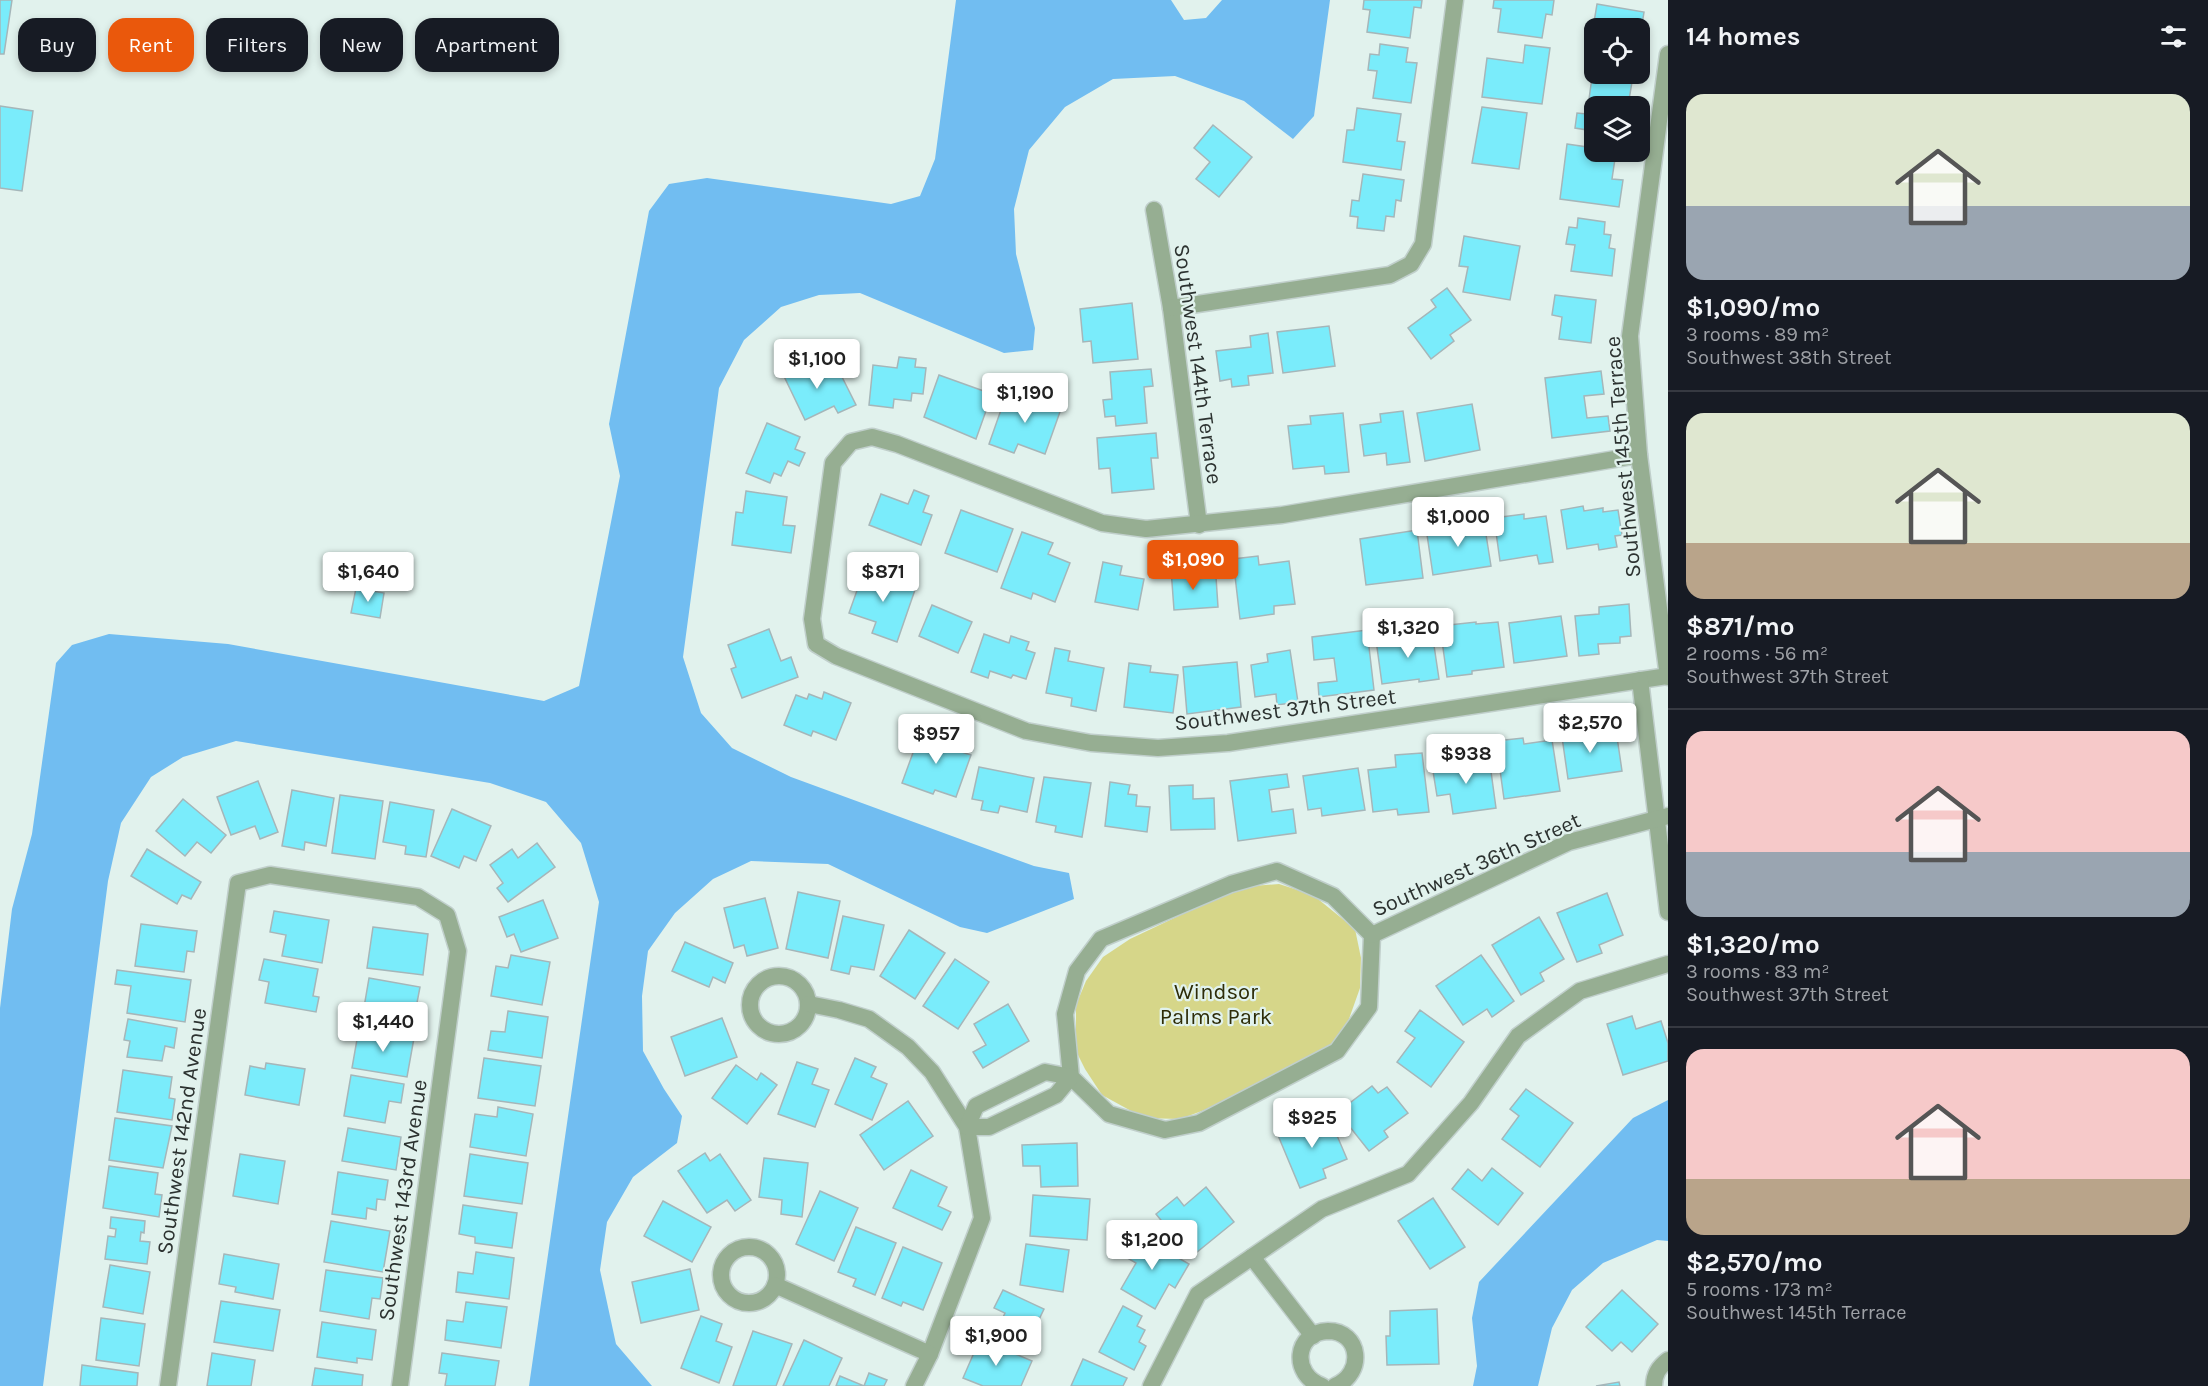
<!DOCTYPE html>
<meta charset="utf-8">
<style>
:root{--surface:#171b24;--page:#20242c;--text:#f1f3f6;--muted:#9ea1a6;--line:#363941;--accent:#ea580c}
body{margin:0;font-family:Karla,sans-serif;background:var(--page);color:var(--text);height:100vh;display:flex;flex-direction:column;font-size:22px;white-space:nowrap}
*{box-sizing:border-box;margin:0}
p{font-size:20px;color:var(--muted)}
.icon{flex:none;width:33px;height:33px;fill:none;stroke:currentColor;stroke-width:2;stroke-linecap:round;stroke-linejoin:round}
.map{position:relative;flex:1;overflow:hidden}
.details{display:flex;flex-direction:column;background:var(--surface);width:540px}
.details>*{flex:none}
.guide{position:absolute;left:18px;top:18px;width:570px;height:54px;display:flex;gap:12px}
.tools{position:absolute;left:1584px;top:18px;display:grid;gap:12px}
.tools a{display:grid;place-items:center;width:66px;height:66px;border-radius:12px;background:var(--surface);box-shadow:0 3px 9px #0003;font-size:30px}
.price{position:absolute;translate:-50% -51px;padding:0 14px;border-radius:6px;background:#fff;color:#222;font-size:20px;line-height:39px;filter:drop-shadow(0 2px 3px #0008)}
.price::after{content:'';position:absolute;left:50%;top:36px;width:18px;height:14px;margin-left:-9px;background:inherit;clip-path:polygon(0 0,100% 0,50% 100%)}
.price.active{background:var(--accent);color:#fff}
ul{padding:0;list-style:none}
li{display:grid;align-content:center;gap:12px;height:318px;padding:0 18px}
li+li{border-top:2px solid var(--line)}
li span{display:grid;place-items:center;height:186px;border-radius:18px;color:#555}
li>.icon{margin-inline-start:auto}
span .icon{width:108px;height:108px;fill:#fffc;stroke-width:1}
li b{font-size:26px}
h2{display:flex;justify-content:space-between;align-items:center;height:72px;padding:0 18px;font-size:26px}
.tag{padding:0 21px;border-radius:18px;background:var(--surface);box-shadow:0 3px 9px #0003;font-size:21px;line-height:54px}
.tag.active{background:var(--accent);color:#fff}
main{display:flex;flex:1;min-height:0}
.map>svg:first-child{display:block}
</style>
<main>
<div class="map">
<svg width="1668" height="1386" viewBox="0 0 1668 1386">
<rect width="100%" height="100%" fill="#e1f2ed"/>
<path fill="#d6d689" d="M1279,884l34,11 42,34 6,29 -1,30 -16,45 -24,21 -91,47 -49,18 -36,-1 -42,-23 -17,-26 -9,-18v-46l10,-24 17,-24 27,-18 97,-46 26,-7z"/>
<g fill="#71bdf1">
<path d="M956,0h215l13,20 22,-2 16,-18h108l-16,116 -21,23 -49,-38 -69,-25 -62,3 -48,28 -36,43 -15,59 2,45 19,74 -2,22 -29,3 -144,-60 -41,2 -38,12 -37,33 -25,48 -36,269 18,56 31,35 59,29 243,89 35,7 5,26 -87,34 -27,-6 -132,-63 -77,-3 -38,18 -38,34 -27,38 -6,45 1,55 21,38 18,27 -5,27 -44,34 -26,45 -7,48 16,74 36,42h-123l70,-484 -18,-59 -35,-41 -56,-19 -254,-42 -53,16 -32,20 -30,46 -13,58 -65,505h-43v-378l12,-99 20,-75 24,-171 16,-18 37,-11 119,10 316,57 35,-15 41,-210 -11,-52 40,-213 20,-27 38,-6 184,26 29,-8 15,-37z"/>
<path d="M1668,1100v141l-11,-1 -54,23 -31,27 -20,38 -14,58h-65l4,-20 -5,-48 7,-36 154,-164z"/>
</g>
<g fill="#7aecfb" stroke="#a5b6b9" stroke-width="1.5">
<path d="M0,0h12l-8,54h-4z"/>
<path d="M1364,0h58l-1,8 -7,-1 -4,31 -43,-6 3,-22 -7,-1z"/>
<path d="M1494,0h60l-2,15 -6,-1 -4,24 -44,-6 3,-23 -8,-1z"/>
<path d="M1597,4l47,8 -4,25v-9h-46v32l-6,-1z"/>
<path d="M1380,44l28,4 -2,14 11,1 -6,40 -38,-5 4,-27 -9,-1 2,-16 9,1z"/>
<path d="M1525,45l25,3 -8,56 -60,-7 5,-39 36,5z"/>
<path d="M1592,77l40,5 -4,24h-34v25l-19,-3 2,-15 10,1z"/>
<path d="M0,106l33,5 -11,80 -22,-3z"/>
<path d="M1482,107l45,6 -8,56 -47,-6z"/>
<path d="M1357,108l44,6 -4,27 8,1 -4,28 -58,-8 4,-32h7z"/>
<path d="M1213,125l39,32 -33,40 -23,-18 14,-17 -16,-14z"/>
<path d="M1567,144l27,4v4h22l-4,27 11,1 -4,27 -59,-8z"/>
<path d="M1363,174l41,6 -3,21 -5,-1 -2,17 -8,-1 -2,15 -27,-3 1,-11 -8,-1 2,-16 7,1z"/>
<path d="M1578,218l27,4 -1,12 7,1 -2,13 6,1 -3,27 -41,-5 4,-26 -9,-1 3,-17 8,1z"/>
<path d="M1464,236l56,10 -10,54 -47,-8 5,-25 -9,-1z"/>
<path d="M1447,288l24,32 -21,15 4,6 -23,18 -23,-31 28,-21 -5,-7z"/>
<path d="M1555,295l41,5 -5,43 -32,-4 3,-22 -10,-2z"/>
<path d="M1132,303l6,56 -45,4 -2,-22 -8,1 -3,-33z"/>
<path d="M1329,326l6,40 -52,7 -6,-41z"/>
<path d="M1268,333l5,40 -25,3 1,9 -17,2 -1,-8 -11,2 -4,-30 35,-4 -1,-11z"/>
<path d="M899,357l17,2 -1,8 11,1 -3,26 -11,-1 -1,8 -17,-2 -1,9 -24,-3 4,-40 24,3z"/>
<path d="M803,359l10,21 25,-11 18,36 -18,8 -4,-7 -29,14 -24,-50z"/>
<path d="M1151,369l2,17 -9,1 3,36 -31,3 -1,-10 -10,1 -2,-17 9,-1 -2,-27z"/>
<path d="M1601,371l3,23 -20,2 3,22 21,-2 2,15 -58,7 -7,-60z"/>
<path d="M939,375l53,19 -16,45 -52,-22z"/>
<path d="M1008,390l53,19 -16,45 -27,-10 -4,9 -25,-9z"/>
<path d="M1472,404l8,46 -55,11 -8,-48z"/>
<path d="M1403,411l7,51 -23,3 -1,-12 -22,3 -4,-31 21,-3 -1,-8z"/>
<path d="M1343,413l6,59 -24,2 -1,-8 -31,3 -5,-43 23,-2 -1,-8z"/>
<path d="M767,423l33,14 -5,12 10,4 -6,13 -11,-5 -7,15 -7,-3 -4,10 -24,-10z"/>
<path d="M1156,433l2,25h-7l3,31 -42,4 -2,-25 -11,1 -2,-31z"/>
<path d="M914,490l15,6 -6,16 9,3 -11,30 -52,-20 12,-31 27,10z"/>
<path d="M746,491l41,6 -4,28 12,1 -4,27 -59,-8 4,-33 7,1z"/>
<path d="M1583,506l1,5 19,-3v4l15,-2 4,25 -7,1 2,11 -18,3 -1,-6 -31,5 -6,-39z"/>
<path d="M961,510l52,19 -16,43 -52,-19z"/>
<path d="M1524,514v5l22,-3 7,46 -14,2 -2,-9 -37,6 -6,-43z"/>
<path d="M1484,522l7,44 -58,9 -7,-47z"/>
<path d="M1417,530l6,48 -57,7 -6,-46z"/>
<path d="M1022,532l31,11 -5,11 22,9 -15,39 -22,-9 -2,6 -30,-11z"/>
<path d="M1258,556l1,9 30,-4 6,43 -21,2v8l-34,5 -7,-60z"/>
<path d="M1103,562l19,4 -2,9 24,4 -6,31 -43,-8z"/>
<path d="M1191,567l1,11 24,-1 2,30 -44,3 -3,-41z"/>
<path d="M865,568l51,19 -19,55 -25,-9 4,-11 -27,-9z"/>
<path d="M356,588l28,5 -4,25 -29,-5z"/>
<path d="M1629,604l2,32 -11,1v6l-22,1 1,10 -20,2 -4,-40 24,-2v-7z"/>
<path d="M932,605l40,17 -14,31 -39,-17z"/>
<path d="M1561,616l6,40 -53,7 -5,-40z"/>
<path d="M1476,622v2l22,-2 6,45 -32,4v3l-25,3 -7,-51z"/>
<path d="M769,629l12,32 10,-4 7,20 -56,21 -11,-29 5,-2 -8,-22z"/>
<path d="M1367,630l7,60 -55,7 -1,-14 19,-2 -3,-23 -20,2 -2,-23z"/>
<path d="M1432,632l7,47 -20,3v-3l-37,5 -6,-44z"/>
<path d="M984,634l25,9 2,-7 18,6 -3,8 9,3 -9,26 -13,-4 -2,3 -21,-7 -2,7 -17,-6z"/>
<path d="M1055,648l15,3 -2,10 36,7 -8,43 -25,-5 1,-8 -26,-5z"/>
<path d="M1290,650l8,52 -21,3 -1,-11 -21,3 -4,-32 17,-3 -1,-8z"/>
<path d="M1237,662l4,45 -54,7 -4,-47z"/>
<path d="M1129,663l22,3 -1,6 28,3 -5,38 -49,-6z"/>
<path d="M824,692l27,11 -15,37 -23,-9 -2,5 -27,-11 12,-30 11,4 2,-5 13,5z"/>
<path d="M1586,727l2,14 29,-4 5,34 -54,8 -7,-49z"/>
<path d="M922,728l27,10 -3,9 25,8 -15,42 -21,-7 -2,4 -31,-11z"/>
<path d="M1523,738l1,6 28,-4 8,51 -56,8 -8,-58z"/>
<path d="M1422,753l7,59 -31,3 -1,-6 -24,3 -5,-42 28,-3 -1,-12z"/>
<path d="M1489,757l7,51 -43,6 -3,-20 -13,2 -5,-31z"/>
<path d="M979,767l55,11 -7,34 -27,-6 -2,7 -17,-3 2,-9 -11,-2z"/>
<path d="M1358,768l7,42 -43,6 -1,-8 -13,2 -5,-34z"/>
<path d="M1287,774l2,13 -20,3 3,22 21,-3 3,24 -58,8 -8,-60z"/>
<path d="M1044,777l47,6 -9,54 -27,-5 1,-6 -20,-4z"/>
<path d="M258,781l20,51 -18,7 -5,-13 -24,9 -14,-38z"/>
<path d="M1110,782l20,3 -2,9 9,1 -1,11 14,1 -3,25 -42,-6z"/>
<path d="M1193,785v14l21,-1 1,31 -44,1 -2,-44z"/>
<path d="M292,790l42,8 -8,48 -21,-4 -1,8 -22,-4z"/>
<path d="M340,795l43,6 -8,58 -43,-6z"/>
<path d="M183,799l43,36 -15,18 -14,-11 -12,14 -29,-25z"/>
<path d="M390,802l44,8 -8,47 -21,-3 1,-8 -23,-4z"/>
<path d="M452,809l39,17 -15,35 -12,-5 -5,12 -28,-12z"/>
<path d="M537,843l18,24 -47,35 -11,-14 6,-5 -13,-18 22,-16 6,9z"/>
<path d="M147,849l54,33 -10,17 -9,-4 -5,9 -46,-28z"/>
<path d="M798,892l42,9 -12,57 -42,-9z"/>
<path d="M1607,893l16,42 -24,10 3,8 -25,9 -20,-49z"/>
<path d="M765,898l13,50 -31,8 -3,-11 -10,3 -10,-40z"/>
<path d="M543,900l15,38 -37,14 -7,-18 -7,3 -8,-20z"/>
<path d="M274,911l55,9 -7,43 -40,-7 4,-21 -16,-3z"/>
<path d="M843,916l41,9 -10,45 -23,-4 -2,8 -18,-4z"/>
<path d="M1539,917l25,42 -24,14 4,8 -23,14 -29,-50z"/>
<path d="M141,924l56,7 -3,21 -7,-1 -3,21 -49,-6z"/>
<path d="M373,927l55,7 -5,41 -56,-7z"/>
<path d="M909,930l36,23 -30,46 -35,-23z"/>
<path d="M685,942l48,21 -8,20 -12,-6 -4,10 -37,-16z"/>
<path d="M511,955l39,7 -8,43 -51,-9 5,-30 12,2z"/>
<path d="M1481,955l33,46 -22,16 -5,-8 -24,16 -27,-39z"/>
<path d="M264,959l54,10 -5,27 6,1 -3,15 -51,-9 4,-21 -10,-2z"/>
<path d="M955,959l34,23 -31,47 -35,-23z"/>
<path d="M117,970l74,10 -6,42 -58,-9 4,-27 -16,-2z"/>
<path d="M369,978l51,9 -8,42 -50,-10z"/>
<path d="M1008,1004l21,37 -46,27 -10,-16 13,-7 -12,-21z"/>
<path d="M1420,1010l44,32 -33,45 -34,-25 18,-24 -10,-7z"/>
<path d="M508,1011l40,6 -6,41 -54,-8 3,-19 14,1z"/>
<path d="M1632,1016l4,13 25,-8 7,22v18l-45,14 -16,-51z"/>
<path d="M722,1018l15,39 -52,19 -14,-39z"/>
<path d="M128,1019l49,9 -3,20 -9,-2 -3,15 -35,-4 3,-16 -6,-1z"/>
<path d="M359,1028l55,10 -7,39 -55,-9z"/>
<path d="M484,1058l57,8 -6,40 -57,-8z"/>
<path d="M855,1058l21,9 -5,10 16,7 -15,36 -37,-16z"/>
<path d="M797,1062l21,7 -6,15 17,6 -14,37 -37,-13z"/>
<path d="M266,1063l39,6 -6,36 -54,-10 5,-29 15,3z"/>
<path d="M736,1065l21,15 4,-7 16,12 -30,39 -35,-26z"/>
<path d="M123,1070l49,7 -3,21 6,1 -3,21 -55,-8z"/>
<path d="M351,1075l53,9 -3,19 -12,-2 -4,22 -41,-7z"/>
<path d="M1372,1086l6,7 9,-6 21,26 -24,18 4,6 -19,14 -31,-39z"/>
<path d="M1526,1089l47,34 -33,44 -38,-28 17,-23 -9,-7z"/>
<path d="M908,1101l25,35 -49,34 -24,-35z"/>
<path d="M498,1107l35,7 -7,42 -56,-9 5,-33 22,3z"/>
<path d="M1327,1112l20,47 -24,10 3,9 -26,10 -23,-55z"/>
<path d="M115,1118l57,8 -9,42 -54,-8z"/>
<path d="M348,1128l53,9 -5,33 -54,-9z"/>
<path d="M1077,1143l1,43 -37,1 -1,-21h-17l-1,-21z"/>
<path d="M705,1153l5,8 10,-7 31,46 -16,11 -8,-11 -20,13 -29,-42z"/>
<path d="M240,1154l45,7 -7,43 -45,-8z"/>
<path d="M470,1154l58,9 -6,41 -58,-8z"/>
<path d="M764,1158l44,5 -6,54 -21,-3 1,-14 -23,-3z"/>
<path d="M109,1166l49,7 -3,21 7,1 -3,22 -56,-9z"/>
<path d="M1492,1168l31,25 -25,32 -46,-36 16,-20 14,12z"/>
<path d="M911,1170l36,17 -9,19 13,6 -9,18 -49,-22z"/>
<path d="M338,1172l50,8 -3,20 -8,-1 -1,11 -9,-2 -1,11 -34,-5z"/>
<path d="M1206,1187l28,35 -43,35 -35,-43 21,-17 7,9z"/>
<path d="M820,1191l38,17 -24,53 -38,-17z"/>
<path d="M1033,1195l57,4 -3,41 -57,-4z"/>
<path d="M1433,1198l32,49 -35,22 -32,-48z"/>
<path d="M663,1201l48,26 -19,35 -48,-26z"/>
<path d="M463,1205l54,8 -5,35 -37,-5v-6l-16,-3z"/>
<path d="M111,1217l34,4 -1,12 -3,-1 -1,9 10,1 -3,22 -42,-5 3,-23 7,1 1,-8 -6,-1z"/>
<path d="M331,1221l59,10 -7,41 -59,-10z"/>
<path d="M856,1227l40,16 -21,52 -22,-9 3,-7 -18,-7z"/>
<path d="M1137,1234l52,30 -14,24 -6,-4 -14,25 -34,-20 15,-26 -12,-7z"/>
<path d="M1026,1244l43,6 -6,42 -43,-7z"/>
<path d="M903,1247l39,16 -19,47 -20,-8 -2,4 -19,-8z"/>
<path d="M476,1252l38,6 -5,41 -53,-7 2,-20 15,2z"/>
<path d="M224,1254l55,10 -6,35 -38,-7 1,-5 -17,-3z"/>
<path d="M110,1265l40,7 -7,42 -40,-7z"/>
<path d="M690,1269l9,41 -58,13 -9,-41z"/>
<path d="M326,1270l57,8 -3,21 -8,-1 -3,21 -49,-8z"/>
<path d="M1003,1290l41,19 -14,29 -30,-14 5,-11 -11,-5z"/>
<path d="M1622,1290l36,34 -26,28 -11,-10 -9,9 -26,-24z"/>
<path d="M221,1301l59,9 -7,41 -59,-9z"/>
<path d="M466,1302l41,5 -6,41 -56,-8 2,-20 16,2z"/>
<path d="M1123,1306l19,10 -5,10 8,4 -6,12 7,4 -12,24 -35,-18z"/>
<path d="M1437,1309l2,55 -52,1 -1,-29h4v-25z"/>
<path d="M701,1316l21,8 -6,17 16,6 -13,36 -38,-15z"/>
<path d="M101,1318l44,6 -6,42 -43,-6z"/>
<path d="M322,1322l54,8 -4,30 -15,-2v5l-40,-6z"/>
<path d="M753,1331l39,13 -16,42h-43z"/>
<path d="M980,1339l52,22 -11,25h-38l-20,-8z"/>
<path d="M804,1340l38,18 -13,28h-46z"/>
<path d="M212,1353l43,7 -4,26h-44z"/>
<path d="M442,1353l57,8 -4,25h-50l2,-12 -8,-1z"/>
<path d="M1083,1359l44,19 -4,8h-52z"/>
<path d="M82,1365l56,8 -1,13h-57z"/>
<path d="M315,1368l48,7 -1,11h-50z"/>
<path d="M869,1373l18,7 -3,6h-48l4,-10 24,10z"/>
<path d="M1619,1382l1,4h-24z"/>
</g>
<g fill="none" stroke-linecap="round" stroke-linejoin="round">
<g stroke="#c0cfcb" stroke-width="19">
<g id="minor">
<path d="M1668,54l-38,282 9,119 29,222"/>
<path d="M1154,210l17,98 28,217"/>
<path d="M1171,308l219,-33 21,-11 12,-20 32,-244"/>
<path d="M1639,455l-357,60 -136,14 -44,-6 -205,-79 -25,-7 -21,5 -18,21 -21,156 4,25 20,12 190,75 65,12 67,5 70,-5 440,-67"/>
<path d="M1640,680l28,232"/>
<path d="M1277,871l56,25 39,39 -3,72 -32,44 -138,72 -34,7 -56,-16 -38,-37 -6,-63 12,-43 24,-32 130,-55z"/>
<path d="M1372,935l197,-93 99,-26"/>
<circle cx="779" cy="1005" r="29"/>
<path d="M809,1004l30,6 30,9 39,28 24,25 35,55 15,91 -52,136 -16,32"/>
<path d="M1045,1072l26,5 -15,18 -67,32h-22l9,-21z"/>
<circle cx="749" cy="1275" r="28"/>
<path d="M1252,1257l61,79"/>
<path d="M775,1285l155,69"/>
<path d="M168,1386l70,-503 32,-8 148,22 29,18 11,36 -58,435"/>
<path d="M1151,1386l47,-92 124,-85 86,-35 63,-71 47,-67 62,-45 88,-27"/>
<path d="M1322,1386c-31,-11 -28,-54 6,-55 33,0 37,43 7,55"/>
<path d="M1654,1386c0,-12 5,-19 14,-26"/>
</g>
</g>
<use href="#minor" stroke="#96ae92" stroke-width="16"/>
</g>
<g text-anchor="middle" stroke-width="4.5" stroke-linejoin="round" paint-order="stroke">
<g font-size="22" fill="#2c3230" stroke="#e1f2ed">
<text transform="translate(1199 364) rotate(82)" y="8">Southwest 144th Terrace</text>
<text transform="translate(1622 457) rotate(-95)" y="8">Southwest 145th Terrace</text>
<text transform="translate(1285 709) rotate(-7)" y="8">Southwest 37th Street</text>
<text transform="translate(1476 864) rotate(-24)" y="8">Southwest 36th Street</text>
<text transform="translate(181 1131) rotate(-82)" y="8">Southwest 142nd Avenue</text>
<text transform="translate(402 1200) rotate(-82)" y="8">Southwest 143rd Avenue</text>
</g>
<g font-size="22" fill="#2d2c07" stroke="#e1f2ed">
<text x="1216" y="999">Windsor<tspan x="1216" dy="25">Palms Park</tspan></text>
</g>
</g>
</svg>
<div class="tools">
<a><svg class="icon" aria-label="locate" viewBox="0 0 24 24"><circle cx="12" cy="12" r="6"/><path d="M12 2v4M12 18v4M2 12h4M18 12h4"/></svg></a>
<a><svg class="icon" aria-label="layers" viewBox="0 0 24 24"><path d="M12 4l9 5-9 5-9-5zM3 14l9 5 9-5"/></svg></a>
</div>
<b class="price" style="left:817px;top:390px">$1,100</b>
<b class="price" style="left:1025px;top:424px">$1,190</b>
<b class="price" style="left:1458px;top:548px">$1,000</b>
<b class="price active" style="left:1193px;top:591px">$1,090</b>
<b class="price" style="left:368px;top:603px">$1,640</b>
<b class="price" style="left:883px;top:603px">$871</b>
<b class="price" style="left:1408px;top:659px">$1,320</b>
<b class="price" style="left:1590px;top:754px">$2,570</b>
<b class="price" style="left:936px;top:765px">$957</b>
<b class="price" style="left:1466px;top:785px">$938</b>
<b class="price" style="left:383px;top:1053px">$1,440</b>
<b class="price" style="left:1312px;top:1149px">$925</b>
<b class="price" style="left:1152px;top:1271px">$1,200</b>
<b class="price" style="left:996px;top:1367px">$1,900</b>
<div class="guide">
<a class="tag">Buy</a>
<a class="tag active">Rent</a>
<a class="tag">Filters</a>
<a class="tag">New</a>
<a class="tag">Apartment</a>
</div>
</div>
<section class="details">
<h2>14 homes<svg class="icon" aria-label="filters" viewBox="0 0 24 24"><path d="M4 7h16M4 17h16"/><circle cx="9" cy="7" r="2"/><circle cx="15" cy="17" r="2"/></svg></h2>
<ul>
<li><span style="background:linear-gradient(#dfe7d0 60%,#9aa5b1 0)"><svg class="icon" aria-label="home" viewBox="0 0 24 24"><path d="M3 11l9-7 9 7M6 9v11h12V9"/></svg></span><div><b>$1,090/mo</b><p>3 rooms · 89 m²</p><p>Southwest 38th Street</p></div></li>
<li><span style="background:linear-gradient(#dfe7d0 70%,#b9a48a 0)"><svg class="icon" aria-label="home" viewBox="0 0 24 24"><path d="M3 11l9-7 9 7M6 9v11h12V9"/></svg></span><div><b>$871/mo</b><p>2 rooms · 56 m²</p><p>Southwest 37th Street</p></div></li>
<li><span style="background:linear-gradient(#f6c9c9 65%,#9aa5b1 0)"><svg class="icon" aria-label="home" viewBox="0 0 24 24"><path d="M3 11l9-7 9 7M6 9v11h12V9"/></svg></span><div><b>$1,320/mo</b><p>3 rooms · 83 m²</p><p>Southwest 37th Street</p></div></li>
<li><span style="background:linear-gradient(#f6c9c9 70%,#b9a48a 0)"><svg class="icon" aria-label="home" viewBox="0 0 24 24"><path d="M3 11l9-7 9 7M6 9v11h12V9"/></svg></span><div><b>$2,570/mo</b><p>5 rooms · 173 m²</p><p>Southwest 145th Terrace</p></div></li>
</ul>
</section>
</main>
